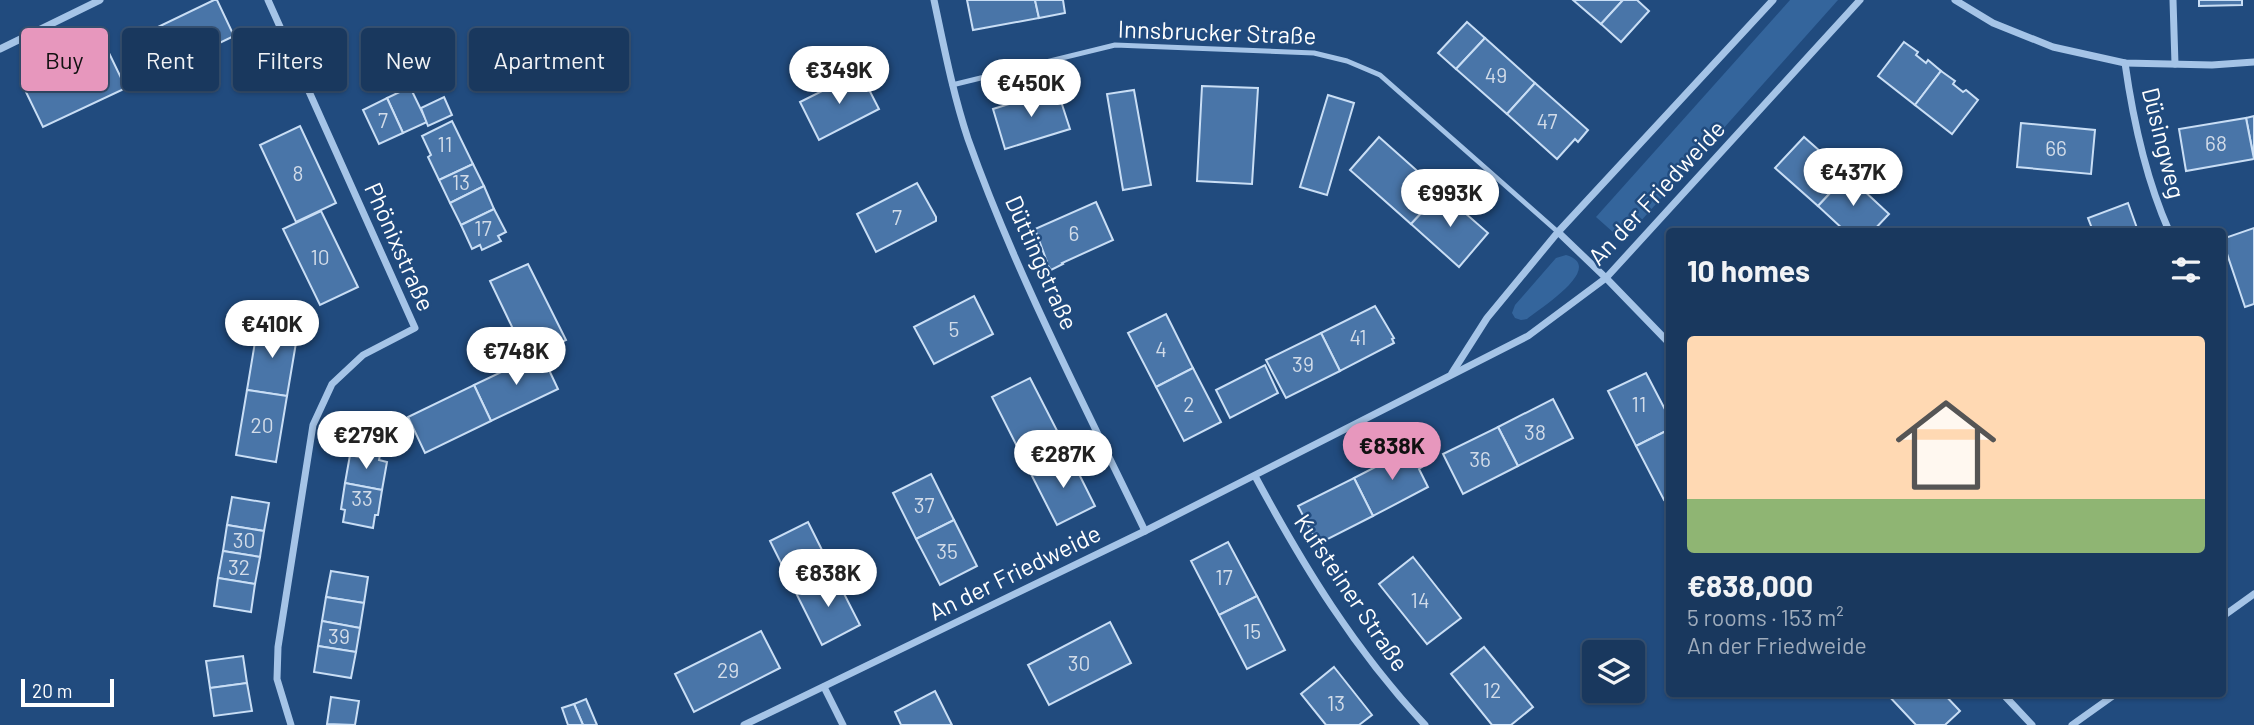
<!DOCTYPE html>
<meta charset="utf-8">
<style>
:root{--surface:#19385e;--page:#264367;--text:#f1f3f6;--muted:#9facbc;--line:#375273;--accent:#e797bd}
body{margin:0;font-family:Barlow,sans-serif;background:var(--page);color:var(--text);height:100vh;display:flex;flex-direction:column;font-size:26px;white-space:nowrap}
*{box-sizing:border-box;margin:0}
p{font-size:23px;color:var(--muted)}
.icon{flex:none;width:38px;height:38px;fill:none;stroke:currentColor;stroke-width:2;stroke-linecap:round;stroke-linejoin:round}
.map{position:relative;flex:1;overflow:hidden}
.panel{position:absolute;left:1666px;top:228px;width:560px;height:469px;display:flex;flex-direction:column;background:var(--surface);border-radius:7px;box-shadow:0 2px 5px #0004,0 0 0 2px var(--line)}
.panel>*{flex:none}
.hud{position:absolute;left:21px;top:28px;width:665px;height:63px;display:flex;gap:14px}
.tools{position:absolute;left:1582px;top:640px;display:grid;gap:14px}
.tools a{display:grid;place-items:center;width:63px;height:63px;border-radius:7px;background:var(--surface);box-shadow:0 2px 5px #0004,0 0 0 2px var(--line);font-size:35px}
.scale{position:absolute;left:21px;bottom:18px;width:93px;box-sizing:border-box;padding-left:7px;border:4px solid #fff;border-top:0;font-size:19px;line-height:24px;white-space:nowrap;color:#fff;-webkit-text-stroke:5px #214b7e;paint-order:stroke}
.price{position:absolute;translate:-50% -60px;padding:0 16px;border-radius:24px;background:#fff;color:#222;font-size:23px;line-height:46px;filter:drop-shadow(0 2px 4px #0008)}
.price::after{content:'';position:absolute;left:50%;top:42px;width:21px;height:16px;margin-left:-10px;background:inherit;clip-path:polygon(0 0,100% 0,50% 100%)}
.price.selected{background:var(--accent);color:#111}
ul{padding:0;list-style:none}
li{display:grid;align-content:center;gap:14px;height:371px;padding:0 21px}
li+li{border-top:2px solid var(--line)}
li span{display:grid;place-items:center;height:217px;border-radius:7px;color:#555}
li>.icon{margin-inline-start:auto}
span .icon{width:126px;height:126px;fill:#fffc;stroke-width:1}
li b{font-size:30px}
h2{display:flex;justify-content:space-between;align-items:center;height:84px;padding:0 21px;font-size:30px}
.chip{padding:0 24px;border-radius:7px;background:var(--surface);box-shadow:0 2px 5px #0004,0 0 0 2px var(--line);font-size:24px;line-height:63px}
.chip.selected{background:var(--accent);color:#111}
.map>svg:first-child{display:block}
</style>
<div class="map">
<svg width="2254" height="725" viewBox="0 0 2254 725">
<rect width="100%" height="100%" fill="#214b7e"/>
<g fill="#34659c">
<path d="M1790,0h48l-215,241 -27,-24z"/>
<path d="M1566,255c41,12 -27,54 -39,64l-6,1 -6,-2 -3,-5 3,-8 41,-47z"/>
</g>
<g fill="#4975a8" stroke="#c9def5" stroke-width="2">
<path d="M214,0h3l17,36 -83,40 -18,-37z"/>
<path d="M967,0h68l4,18 -66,12z"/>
<path d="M1035,0h28l2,13 -26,5z"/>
<path d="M1573,0h50l-22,24z"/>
<path d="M1623,0h14l12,11 -28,31 -20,-18z"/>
<path d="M2199,0h43v5l-43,1z"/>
<path d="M1467,22l18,16 -29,31 -18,-16z"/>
<path d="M1485,38l50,45 -28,31 -51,-45z"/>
<path d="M1904,42l14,10 -2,3 10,8 2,-3 13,11 -26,34 -37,-29z"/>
<path d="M108,51l18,37 -83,39 -18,-37z"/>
<path d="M1941,71l14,10 -2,3 10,8 3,-2 12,10 -26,34 -37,-29z"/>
<path d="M860,72l19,37 -60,31 -19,-38z"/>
<path d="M1535,83l53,47 -10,12 -3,-3 -18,20 -50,-45z"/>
<path d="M1202,86l56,2 -6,96 -55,-3z"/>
<path d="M410,87l17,35 -24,11 -16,-35z"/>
<path d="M1057,89l13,40 -65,20 -12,-40z"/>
<path d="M1134,90l17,95 -28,5 -16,-96z"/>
<path d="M1328,95l26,8 -27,92 -27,-8z"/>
<path d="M444,97l8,18 -24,11 -7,-18z"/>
<path d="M387,98l16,35 -24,11 -16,-34z"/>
<path d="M2254,116v43l-8,-41z"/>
<path d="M2246,118l8,41 -68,12 -7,-42z"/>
<path d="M452,121l21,43 -34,16 -11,-23 3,-2 -9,-19z"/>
<path d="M2021,123l74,7 -4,44 -74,-7z"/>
<path d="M300,126l36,77 -40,19 -36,-77z"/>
<path d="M1379,137l62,55 -30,32 -61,-54z"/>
<path d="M1804,137l43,38 -29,31 -43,-38z"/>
<path d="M473,164l11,22 -34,17 -11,-23z"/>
<path d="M1847,175l42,39 -16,17h-28l-27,-25z"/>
<path d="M917,183l19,34v4l-60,31 -19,-38z"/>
<path d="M484,186l10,23 -33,16 -11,-22z"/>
<path d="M1441,192l47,41 -29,34 -48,-43z"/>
<path d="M1096,202l17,38 -51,23 1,1 -12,6 -5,-7 1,-1 -12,-33z"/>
<path d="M2128,203l10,28h-45l-5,-13z"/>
<path d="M494,209l12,23 -8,4 3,5 -19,9 -2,-5 -8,4 -11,-24z"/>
<path d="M321,211l37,76 -38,18 -37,-76z"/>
<path d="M2254,228v76l-9,3 -23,-68z"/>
<path d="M528,264l38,76 -39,18 -37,-77z"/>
<path d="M974,296l19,38 -59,30 -20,-37z"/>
<path d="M1375,306l19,32 -2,1 2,4 -54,28 -19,-38z"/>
<path d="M1166,314l27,54 -37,19 -28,-54z"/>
<path d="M258,324l40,7 -11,65 -40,-6z"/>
<path d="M1321,333l19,38 -54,27 -20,-38z"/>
<path d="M541,353l17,36 -67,32 -17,-36z"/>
<path d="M1265,365l13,28 -48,25 -14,-28z"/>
<path d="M1193,368l28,54 -37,19 -28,-54z"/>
<path d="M1646,373l24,46v10l-34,17 -28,-55z"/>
<path d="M1030,378l39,76 -38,20 -39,-77z"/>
<path d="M474,385l17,36 -66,32 -17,-36z"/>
<path d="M247,390l40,6 -11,66 -40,-7z"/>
<path d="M1553,399l20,39 -55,28 -20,-39z"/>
<path d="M1498,427l20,39 -55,28 -20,-40z"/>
<path d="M1670,429v68l-6,3 -28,-54z"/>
<path d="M1412,448l10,19 -3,2 9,18 -55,29 -19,-38z"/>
<path d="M360,452l20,3 -1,5 8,2 -5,28 -37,-7 5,-28 9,2z"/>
<path d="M1069,454l26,52 -38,19 -26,-51z"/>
<path d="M931,474l23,46 -38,19 -23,-46z"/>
<path d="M1354,478l19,38 -55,28 -20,-38z"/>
<path d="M345,483l37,7 -4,25h-3l-2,13 -30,-6 2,-12 -4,-1z"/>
<path d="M232,497l37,6 -5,28 -37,-6z"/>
<path d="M954,520l23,46 -37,19 -24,-46z"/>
<path d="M808,522l26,52 -38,19 -26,-52z"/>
<path d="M227,525l37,6 -4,26 -37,-6z"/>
<path d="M1228,542l29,54 -38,19 -28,-54z"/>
<path d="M223,551l37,6 -5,27 -37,-6z"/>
<path d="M1413,557l48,61 -34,26 -48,-60z"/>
<path d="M331,571l37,6 -4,26 -38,-6z"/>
<path d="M834,574l26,51 -38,20 -26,-52z"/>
<path d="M218,578l37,6 -4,28 -37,-6z"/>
<path d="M1257,596l28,54 -38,19 -28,-54z"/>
<path d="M326,597l38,6 -4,25 -38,-7z"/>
<path d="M322,621l38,7 -4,24 -38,-6z"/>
<path d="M1110,622l21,41 -82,42 -21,-40z"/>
<path d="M761,631l19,37 -86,44 -19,-38z"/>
<path d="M318,646l38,6 -5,26 -37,-6z"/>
<path d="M1484,647l49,60 -22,18h-19l-41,-51z"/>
<path d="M243,656l4,27 -37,5 -4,-27z"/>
<path d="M1334,667l38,48 -13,10h-33l-25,-31z"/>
<path d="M247,683l5,28 -38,5 -4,-28z"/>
<path d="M935,691l17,34h-51l-6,-13z"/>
<path d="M1886,693h57l17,18 -15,14h-29z"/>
<path d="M331,697l28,4 -4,24 -28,-1z"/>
<path d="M586,699l11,26h-14l-9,-21z"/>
<path d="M574,704l9,21h-15l-6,-17z"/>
</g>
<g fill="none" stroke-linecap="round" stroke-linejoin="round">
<path stroke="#a5c4e7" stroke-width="5" d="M952,85l163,-40 199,8 33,8 33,14 178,157"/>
<g stroke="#a5c4e7" stroke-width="7">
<path d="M268,0l147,328 -52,27 -31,29 -19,41 -35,222 -1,32 14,46"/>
<path d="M934,0c10,47 19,94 34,139 48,135 115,263 177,392"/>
<path d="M1955,0l38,23 60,24 72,16 87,2 42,-3"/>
<path d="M2173,0l2,64"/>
<path d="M0,49l100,-49"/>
<path d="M2125,63c8,57 21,116 44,168"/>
<path d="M1558,232l48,46 64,66"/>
<path d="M1452,373l35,-55 71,-86 215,-232"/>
<path d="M1255,476c49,91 99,173 170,249"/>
<path d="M2222,617l32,-23"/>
<path d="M824,687l19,38"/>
<path d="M2002,693l30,32"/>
<path d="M744,725l401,-194 383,-195 78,-58 254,-278"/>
<path d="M2072,725l45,-32"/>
</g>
</g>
<g text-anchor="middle" stroke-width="5" stroke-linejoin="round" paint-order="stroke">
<g font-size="21" fill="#d2dce9">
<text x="1496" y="83">49</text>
<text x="383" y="128">7</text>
<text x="1547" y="129">47</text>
<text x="2216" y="151">68</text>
<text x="445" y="152">11</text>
<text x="2056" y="156">66</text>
<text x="298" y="181">8</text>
<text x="461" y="190">13</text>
<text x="897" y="225">7</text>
<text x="483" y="236">17</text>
<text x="1074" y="241">6</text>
<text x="320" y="265">10</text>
<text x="954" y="337">5</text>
<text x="1358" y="345">41</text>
<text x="1161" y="357">4</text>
<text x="1303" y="372">39</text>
<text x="1189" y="412">2</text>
<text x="1639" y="412">11</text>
<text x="262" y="433">20</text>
<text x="1535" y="440">38</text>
<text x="1480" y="467">36</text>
<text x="362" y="506">33</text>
<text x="924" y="513">37</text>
<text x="244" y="548">30</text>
<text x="947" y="559">35</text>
<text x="239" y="575">32</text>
<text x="1224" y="585">17</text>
<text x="1420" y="608">14</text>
<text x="1252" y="639">15</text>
<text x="339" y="644">39</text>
<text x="1079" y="671">30</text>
<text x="728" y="678">29</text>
<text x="1492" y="698">12</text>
<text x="1336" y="711">13</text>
</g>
<g font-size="24" fill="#fff" stroke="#214b7e">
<text transform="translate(1217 33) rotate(2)" y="8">Innsbrucker Straße</text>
<text transform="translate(2163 143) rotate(76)" y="8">Düsingweg</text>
<text transform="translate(1657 193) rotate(-47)" y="8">An der Friedweide</text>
<text transform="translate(399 247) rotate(66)" y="8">Phönixstraße</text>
<text transform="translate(1041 263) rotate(66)" y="8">Düttingstraße</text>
<text transform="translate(1015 573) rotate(-26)" y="8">An der Friedweide</text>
<text transform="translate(1351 593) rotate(56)" y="8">Kufsteiner Straße</text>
</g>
</g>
</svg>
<div class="tools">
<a><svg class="icon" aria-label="layers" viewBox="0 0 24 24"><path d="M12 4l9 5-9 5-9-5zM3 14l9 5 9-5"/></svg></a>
</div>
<div class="scale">20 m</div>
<b class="price" style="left:839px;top:106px">€349K</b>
<b class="price" style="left:1031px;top:119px">€450K</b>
<b class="price" style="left:1853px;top:208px">€437K</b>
<b class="price" style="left:1450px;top:229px">€993K</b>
<b class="price" style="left:272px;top:360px">€410K</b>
<b class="price" style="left:516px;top:387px">€748K</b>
<b class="price" style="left:366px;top:471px">€279K</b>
<b class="price selected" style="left:1392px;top:482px">€838K</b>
<b class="price" style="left:1063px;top:490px">€287K</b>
<b class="price" style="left:828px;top:609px">€838K</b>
<div class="hud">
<a class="chip selected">Buy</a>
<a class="chip">Rent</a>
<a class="chip">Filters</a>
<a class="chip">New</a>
<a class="chip">Apartment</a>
</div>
<section class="panel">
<h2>10 homes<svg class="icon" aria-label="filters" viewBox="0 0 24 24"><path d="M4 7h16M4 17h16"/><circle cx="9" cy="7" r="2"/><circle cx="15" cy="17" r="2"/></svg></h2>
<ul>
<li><span style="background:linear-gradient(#ffd9b3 75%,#8fb573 0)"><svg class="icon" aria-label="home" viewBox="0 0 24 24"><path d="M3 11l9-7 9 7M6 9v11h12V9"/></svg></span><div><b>€838,000</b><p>5 rooms · 153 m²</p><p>An der Friedweide</p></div></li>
</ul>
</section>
</div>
